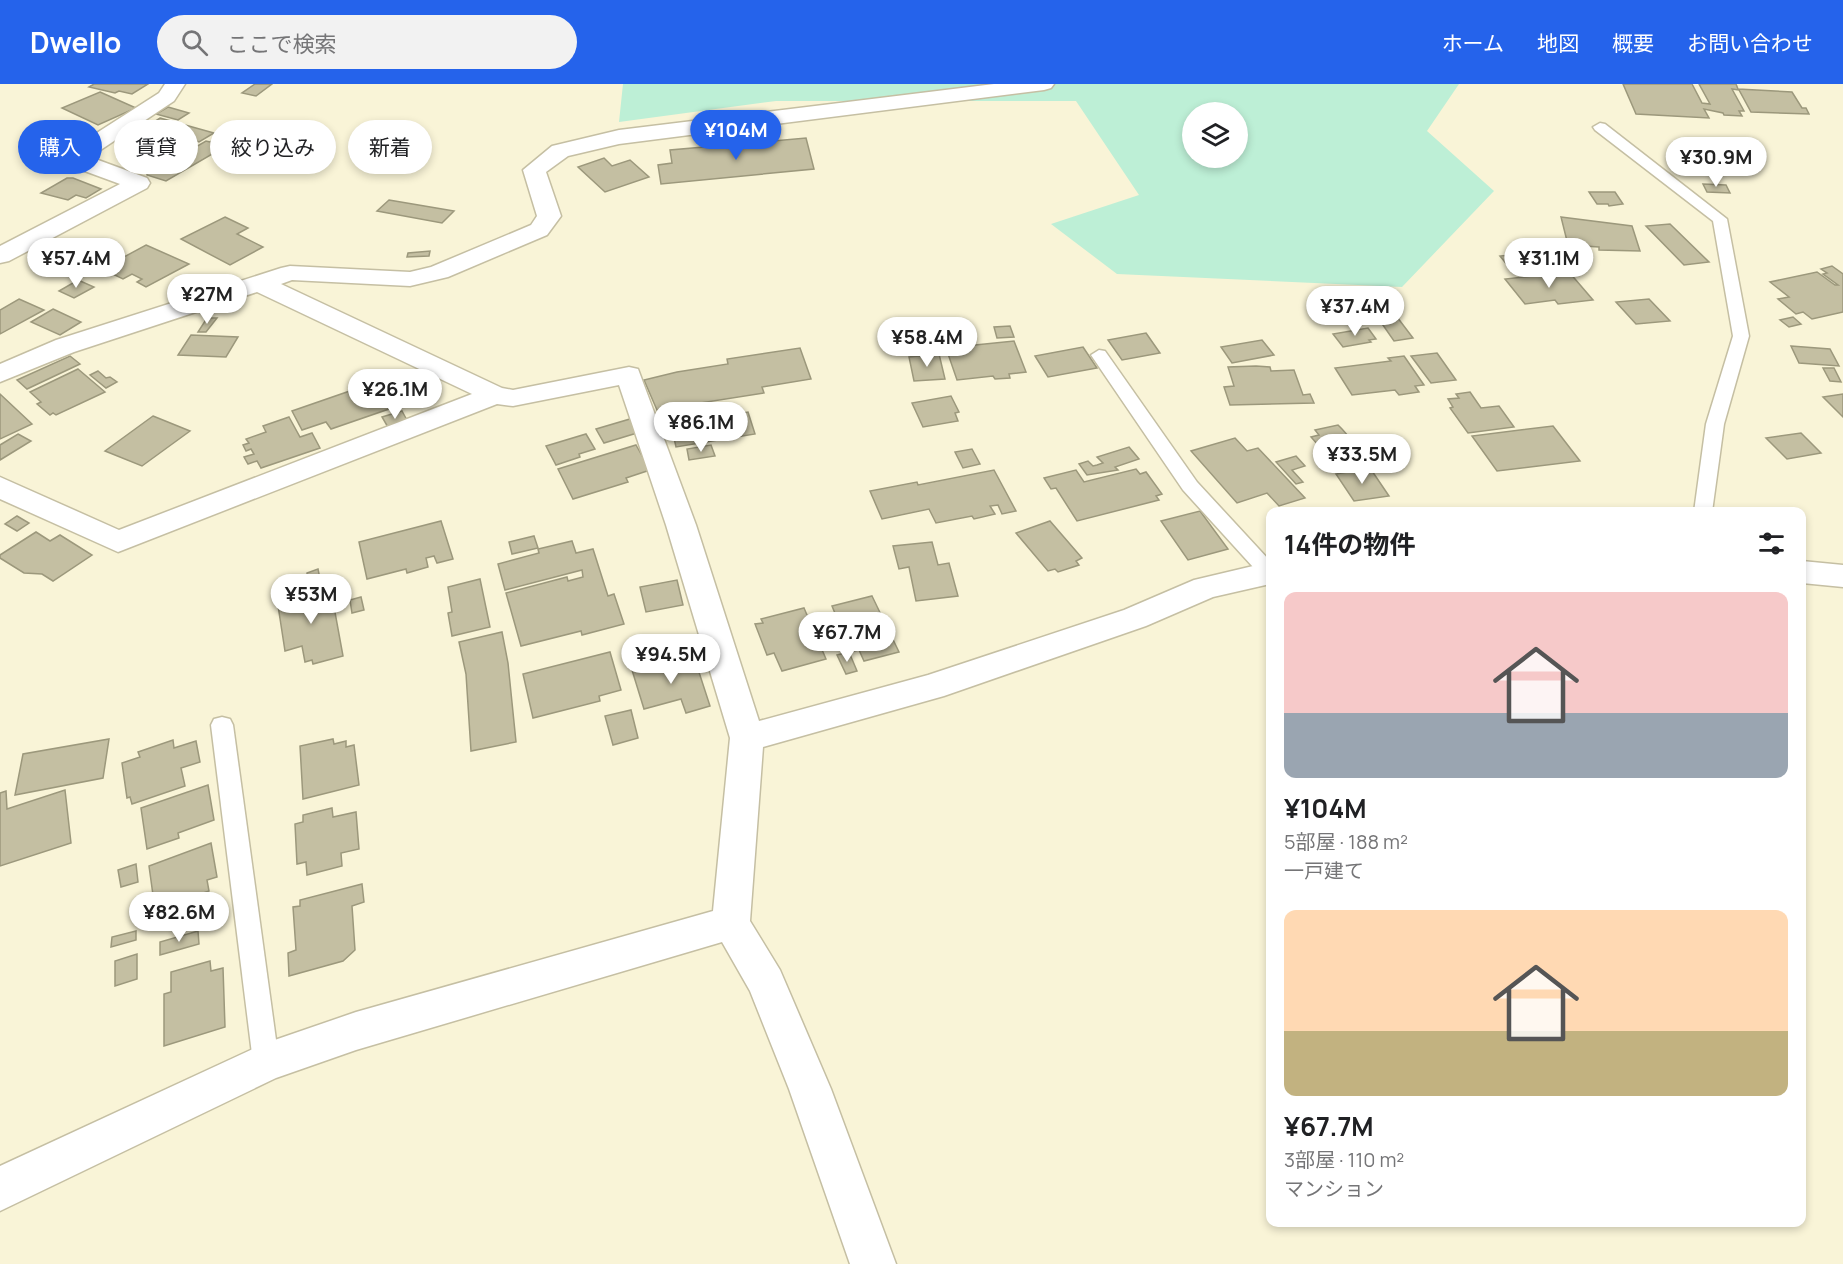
<!DOCTYPE html>
<html lang="ja">
<meta charset="utf-8">
<style>
:root{--surface:#fff;--page:#f2f2f2;--text:#202124;--muted:#757577;--accent:#2563eb}
body{margin:0;font-family:Manrope,"Noto Sans JP",sans-serif;background:var(--page);color:var(--text);height:100vh;display:flex;flex-direction:column;font-size:22px;white-space:nowrap}
*{box-sizing:border-box;margin:0}
p{font-size:20px;color:var(--muted)}
.icon{flex:none;width:33px;height:33px;fill:none;stroke:currentColor;stroke-width:2;stroke-linecap:round;stroke-linejoin:round}
.map{position:relative;flex:1;overflow:hidden}
.drawer{position:absolute;left:1266px;top:423px;width:540px;height:720px;display:flex;flex-direction:column;background:var(--surface);border-radius:12px;box-shadow:0 3px 9px #0003}
.drawer>*{flex:none}
.guide{position:absolute;left:18px;top:36px;width:570px;height:54px;display:flex;gap:12px}
.controls{position:absolute;left:1182px;top:18px;display:grid;gap:12px}
.controls a{display:grid;place-items:center;width:66px;height:66px;border-radius:50%;background:var(--surface);box-shadow:0 3px 9px #0003;font-size:30px}
.price{position:absolute;translate:-50% -51px;padding:0 14px;border-radius:21px;background:#fff;color:#222;font-size:20px;line-height:39px;filter:drop-shadow(0 2px 3px #0008)}
.price::after{content:'';position:absolute;left:50%;top:36px;width:18px;height:14px;margin-left:-9px;background:inherit;clip-path:polygon(0 0,100% 0,50% 100%)}
.price.current{background:var(--accent);color:#fff}
ul{padding:0;list-style:none}
li{display:grid;align-content:center;gap:12px;height:318px;padding:0 18px}
li span{display:grid;place-items:center;height:186px;border-radius:12px;color:#555}
li>.icon{margin-inline-start:auto}
span .icon{width:108px;height:108px;fill:#fffc;stroke-width:1}
li b{font-size:26px}
h2{display:flex;justify-content:space-between;align-items:center;height:72px;padding:0 18px;font-size:26px}
.tag{padding:0 21px;border-radius:27px;background:var(--surface);box-shadow:0 3px 9px #0003;font-size:21px;line-height:54px}
.tag.current{background:var(--accent);color:#fff}
header{display:flex;align-items:center;gap:36px;box-sizing:border-box;height:84px;padding:0 30px;background:var(--accent);color:#fff}
header strong{font-size:28px}
nav{display:flex;gap:33px;margin-inline-start:auto;font-size:21px}
.search{width:420px;height:54px;background:var(--page);display:flex;align-items:center;gap:15px;box-sizing:border-box;padding:0 21px;border-radius:33px;color:var(--muted);font-size:22px}
.map>svg:first-child{display:block}
</style>
<header>
<strong>Dwello</strong>
<div class="search"><svg class="icon" aria-label="search" viewBox="0 0 24 24"><circle cx="10" cy="10" r="6"/><path d="M15 15l6 6"/></svg>ここで検索</div>
<nav><a>ホーム</a><a>地図</a><a>概要</a><a>お問い合わせ</a></nav>
</header>
<div class="map">
<svg width="1843" height="1180" viewBox="0 0 1843 1180">
<rect width="100%" height="100%" fill="#f9f4d7"/>
<path fill="#bdefd6" fill-rule="evenodd" d="M623,0h836l-32,47 67,60 -92,96 -285,-13 -66,-50 88,-29 -63,-94h-300l-157,21zM1192,28h46v46h-46z"/>
<g fill="#c4bfa2" stroke="#9c987c" stroke-width="1.5">
<path d="M94,0h54l-16,10 -13,-3 -4,2 -26,-6z"/>
<path d="M255,0h17l-16,12 -14,-3z"/>
<path d="M1623,0h69l10,19 8,1 -11,-20h37l2,5 54,3 10,16h4l3,6 -58,-2 -12,-22 -7,-1 12,22h-5l3,5 -18,-1 -1,-2 -19,-4 5,9 -73,-4z"/>
<path d="M100,8l36,16 -38,17 -36,-17z"/>
<path d="M168,23l21,6 -11,7 -22,-6z"/>
<path d="M160,34l54,15 -15,9 -5,-2 -16,10 -12,-4 -4,2 -12,-3 4,-2 -22,-7z"/>
<path d="M219,53l14,5 -67,39 -19,-6v-5l30,-16 5,1 24,-14 4,1z"/>
<path d="M806,54l8,31 -153,15 -3,-19 14,-2 -2,-13z"/>
<path d="M604,74l8,8 18,-6 19,17 -44,15 -27,-25z"/>
<path d="M67,94h6l28,11 -15,9 -10,-3 -8,5 -27,-7z"/>
<path d="M1703,100l23,1 4,8 -23,-1z"/>
<path d="M1589,108h26l8,12 -14,2 -1,-2h-11z"/>
<path d="M389,116l65,11 -12,12 -65,-12z"/>
<path d="M225,133l23,11 -11,6 26,13 -33,18 -49,-26z"/>
<path d="M1561,133l71,9 8,25 -41,-1v-3l-31,-2z"/>
<path d="M1670,140l39,38 -25,3 -38,-39z"/>
<path d="M146,161l43,19 -43,23 -9,-5 5,-3 -10,-5 -9,5 -21,-10z"/>
<path d="M430,167l-1,5 -22,1 1,-4z"/>
<path d="M1529,169l14,16 -30,3 -13,-16z"/>
<path d="M1832,182l11,8v38l-31,7 -9,-7 -7,2 -18,-15 11,-2 -19,-15 47,-10 18,13h3l-15,-11 4,-1 -6,-4z"/>
<path d="M1569,188l24,28 -35,4 -3,-4 -30,4 -20,-25z"/>
<path d="M78,196l16,7 -20,11 -15,-7z"/>
<path d="M19,215l25,11 -44,24v-24z"/>
<path d="M1649,215l21,22 -34,3 -20,-22z"/>
<path d="M53,225l28,13 -21,13 -29,-13z"/>
<path d="M1394,229l19,25 -19,3 -18,-26z"/>
<path d="M1793,233l8,7 -12,3 -9,-7z"/>
<path d="M207,234h10l-11,14h-8z"/>
<path d="M1010,242l4,11 -17,1 -3,-11z"/>
<path d="M1368,244l8,11 -7,1 2,2 -28,5 -10,-13z"/>
<path d="M1146,249l14,20 -38,7 -14,-20z"/>
<path d="M191,251l47,2 -12,20 -48,-2z"/>
<path d="M1262,256l12,15 -42,8 -11,-16z"/>
<path d="M1014,257l12,31 -17,2 1,4 -15,1 -2,-3 -36,4 -11,-32z"/>
<path d="M1791,262l39,3 9,17 -40,-3z"/>
<path d="M1083,263l14,21 -49,9 -13,-21z"/>
<path d="M800,264l11,31 -49,8 2,6 -77,12 2,8 -29,4 -16,-37 33,-8 51,-8 -1,-5z"/>
<path d="M1437,269l19,27 -25,3 -20,-27z"/>
<path d="M939,270l6,25 -31,2 -5,-24z"/>
<path d="M70,272l10,8 -53,25 -10,-9z"/>
<path d="M1404,272l20,29 -9,1 4,6 -20,3 -4,-5 -43,5 -17,-27 56,-7 -3,-3z"/>
<path d="M1256,282l14,1 1,4 23,-1 9,25 7,-1 4,9 -84,2 -6,-18 10,-1 -6,-19z"/>
<path d="M1823,284h11l7,14 -11,-1z"/>
<path d="M78,285l27,23 -49,23 -3,-2 -3,2 -13,-11 4,-2 -11,-10z"/>
<path d="M98,287l8,7 4,-1 7,5 -11,6 -16,-13z"/>
<path d="M373,299l16,26 -58,20 -5,-7 -24,8 -10,-19z"/>
<path d="M1470,308l11,16 18,-2 15,21 -46,6 -18,-25 3,-1 -5,-8 11,-1 -3,-4z"/>
<path d="M0,310l32,30 -32,15z"/>
<path d="M1843,310v23l-20,-20z"/>
<path d="M951,312l8,16 -4,1 3,8 -35,6 -11,-24z"/>
<path d="M402,327l6,11 -19,7 -7,-12z"/>
<path d="M748,328l7,22 -79,13 -5,-22z"/>
<path d="M153,332l37,15 -48,35 -37,-15z"/>
<path d="M289,333l11,20 12,-4 8,15 -59,20 -4,-7 -9,3 -4,-7 10,-3 -3,-5 -5,2 -3,-6 6,-2 -3,-4 20,-7 -3,-6z"/>
<path d="M630,335l7,14 -33,10 -8,-14z"/>
<path d="M1338,341l4,4 22,25 -31,8 -22,-25 8,-2 -4,-5z"/>
<path d="M1553,342l27,35 -83,10 -25,-35z"/>
<path d="M1801,349l20,20 -34,6 -21,-21z"/>
<path d="M18,350l13,7 -31,19v-15z"/>
<path d="M586,350l9,15 -16,5 1,3 -24,8 -10,-19z"/>
<path d="M1235,354l12,13 11,-3 47,50 -26,8 -12,-13 -30,10 -46,-52z"/>
<path d="M636,361l14,25 -24,8 2,4 -55,17 -15,-30z"/>
<path d="M711,361l4,11 -26,4 -2,-11z"/>
<path d="M1129,363l10,12 -24,8 3,3 -31,5 -8,-11 9,-3 5,5 4,-1 6,-2 -6,-6z"/>
<path d="M972,365l8,15 -17,4 -8,-16z"/>
<path d="M1296,372l9,10 -13,4 11,12 -7,2 -20,-22z"/>
<path d="M1370,384l19,28 -35,5 -18,-27z"/>
<path d="M1136,385l4,5 6,-2 16,22 -6,2 3,4 -82,21 -21,-33 -5,1 -7,-11 32,-8 8,12z"/>
<path d="M994,386l22,41 -14,3 -4,-9 -8,1 5,8 -21,5 -2,-3 -36,7 -7,-14 -47,10 -12,-28 47,-9 1,3z"/>
<path d="M1200,427l28,38 -40,11 -27,-39z"/>
<path d="M17,432l12,7 -12,8 -12,-7z"/>
<path d="M441,437l12,38 -16,4 -3,-7 -8,2 2,9 -21,6 -1,-4 -39,10 -8,-37z"/>
<path d="M1050,437l32,37 -6,3 3,4 -21,7 -3,-3 -7,2 -32,-38z"/>
<path d="M36,448l14,9 10,-6 32,20 -39,26 -11,-7 -18,-1 -24,-15v-3z"/>
<path d="M534,452l4,12 -26,6 -3,-12z"/>
<path d="M572,457l4,12 17,-4 15,47 6,-2 10,30 -42,11 -1,-4 -60,15 -15,-53 61,-16 1,4 15,-4 -1,-7 -77,20 -7,-26 41,-11 -1,-4z"/>
<path d="M932,458l6,23 11,-2 9,33 -42,5 -7,-34 -10,2 -6,-23z"/>
<path d="M318,485l2,10 -12,3 -1,-9z"/>
<path d="M480,495l10,48 -38,9 -4,-23 4,-1 -4,-25z"/>
<path d="M677,496l6,25 -37,7 -6,-25z"/>
<path d="M330,501l13,71 -30,8 -1,-4 -7,2 -3,-16 -17,5 -8,-52z"/>
<path d="M872,512l27,56 -35,9 -5,-11 -5,1 -3,-6 -10,3 -10,-24 8,-1 -7,-17z"/>
<path d="M361,513l3,13 -12,3 -2,-13z"/>
<path d="M804,524l22,51 -44,12 -8,-18 -7,2 -12,-31 8,-1 -2,-4z"/>
<path d="M502,548l6,31 8,79 -45,9 -5,-77 -7,-32z"/>
<path d="M610,568l11,38 -22,6 1,5 -67,17 -10,-44z"/>
<path d="M849,568l8,19 -11,3 -9,-19z"/>
<path d="M684,573l3,9 9,-3 14,43 -24,7 -5,-14 -37,10 -12,-39z"/>
<path d="M631,626l7,28 -25,7 -8,-29z"/>
<path d="M109,655l-6,39 -88,17 8,-41z"/>
<path d="M333,655l1,5 12,-3v6l8,-2 5,40 -56,14 -3,-53z"/>
<path d="M173,656l1,8 22,-7 4,21 -19,6 4,18 -53,18 -2,-7 -3,1 -5,-35 18,-6 -2,-5z"/>
<path d="M208,701l6,35 -36,13 1,5 -32,11 -6,-41z"/>
<path d="M65,706l6,53 -71,23v-73l6,-2 1,18z"/>
<path d="M332,724l1,9 23,-5 3,37 -18,4 1,13 -35,9 -1,-13 -9,2 -2,-40 8,-2v-7z"/>
<path d="M211,759l6,34 -10,3 2,11 -48,17 -2,-15 -6,2 -4,-29z"/>
<path d="M136,780l2,18 -17,5 -3,-17z"/>
<path d="M362,800l2,18 -12,4 3,44 -12,11 -54,15 -1,-23 8,-3 -3,-43 7,-1v-6z"/>
<path d="M136,847v9l-25,7 1,-10z"/>
<path d="M198,847l1,13 -39,11v-13z"/>
<path d="M137,870v25l-22,7v-25z"/>
<path d="M210,877l1,10 12,-3 2,59 -61,19v-52l7,-2v-20z"/>
</g>
<g fill="none" stroke-linecap="round" stroke-linejoin="round">
<g stroke="#c5bfa3" stroke-width="3">
<g id="lane">
<path d="M1600,39l5,1 122,95 22,117 -25,88 -12,88h-18l12,-88 27,-88 -20,-115 -118,-91 -2,-3z"/>
<path d="M1099,266l6,1 92,131 73,79v19l-7,-2 -80,-88 -92,-135z"/>
<path d="M222,633l8,2 3,6 46,337 -4,9 -9,3 -9,-3 -4,-9 -42,-337 3,-6z"/>
</g>
</g>
<g stroke="#c5bfa3" stroke-width="3">
<g id="street">
<path d="M165,0h20l-11,17 -84,56 57,21 3,5 -3,5 -138,73 -9,2v-17l120,-62 -49,-18 -7,-9 3,-5 92,-59z"/>
<path d="M994,0h60l-3,4 -7,2 -425,54 -51,12 -22,16 15,44 -14,19 -99,42 -38,9 -118,-6 -11,4 221,104 11,2 116,-23 9,2 58,156 63,196 169,-46 196,-65 70,-30 76,-18v22l-57,13 -67,29 -202,70 -181,51 -13,174 30,49 51,119 65,175h-46l-61,-175 -39,-98 -28,-49 -366,108 -80,28 -276,133v-45l266,-123 90,-31 357,-101 17,-173 -64,-213 -47,-140 -106,21 -16,-2 -379,148 -118,-53v-22l119,53 353,-136 -215,-102 -183,60 -74,30v-18l56,-24 225,-72 9,-2 120,6 21,-5 100,-42 6,-9 -14,-46 29,-24 67,-16z"/>
<path d="M1802,477l41,4v22l-41,-4z"/>
</g>
</g>
<use href="#lane" fill="#fff" fill-rule="evenodd"/>
<use href="#street" fill="#fff" fill-rule="evenodd"/>
</g>
</svg>
<div class="controls">
<a><svg class="icon" aria-label="layers" viewBox="0 0 24 24"><path d="M12 4l9 5-9 5-9-5zM3 14l9 5 9-5"/></svg></a>
</div>
<b class="price current" style="left:736px;top:77px">¥104M</b>
<b class="price" style="left:1716px;top:104px">¥30.9M</b>
<b class="price" style="left:76px;top:205px">¥57.4M</b>
<b class="price" style="left:1549px;top:205px">¥31.1M</b>
<b class="price" style="left:207px;top:241px">¥27M</b>
<b class="price" style="left:1355px;top:253px">¥37.4M</b>
<b class="price" style="left:927px;top:284px">¥58.4M</b>
<b class="price" style="left:395px;top:336px">¥26.1M</b>
<b class="price" style="left:701px;top:369px">¥86.1M</b>
<b class="price" style="left:1362px;top:401px">¥33.5M</b>
<b class="price" style="left:311px;top:541px">¥53M</b>
<b class="price" style="left:847px;top:579px">¥67.7M</b>
<b class="price" style="left:671px;top:601px">¥94.5M</b>
<b class="price" style="left:179px;top:859px">¥82.6M</b>
<div class="guide">
<a class="tag current">購入</a>
<a class="tag">賃貸</a>
<a class="tag">絞り込み</a>
<a class="tag">新着</a>
</div>
<section class="drawer">
<h2>14件の物件<svg class="icon" aria-label="filters" viewBox="0 0 24 24"><path d="M4 7h16M4 17h16"/><circle cx="9" cy="7" r="2"/><circle cx="15" cy="17" r="2"/></svg></h2>
<ul>
<li><span style="background:linear-gradient(#f6c9c9 65%,#9aa5b1 0)"><svg class="icon" aria-label="home" viewBox="0 0 24 24"><path d="M3 11l9-7 9 7M6 9v11h12V9"/></svg></span><div><b>¥104M</b><p>5部屋 · 188 m²</p><p>一戸建て</p></div></li>
<li><span style="background:linear-gradient(#ffd9b3 65%,#c2b280 0)"><svg class="icon" aria-label="home" viewBox="0 0 24 24"><path d="M3 11l9-7 9 7M6 9v11h12V9"/></svg></span><div><b>¥67.7M</b><p>3部屋 · 110 m²</p><p>マンション</p></div></li>
</ul>
</section>
</div>
